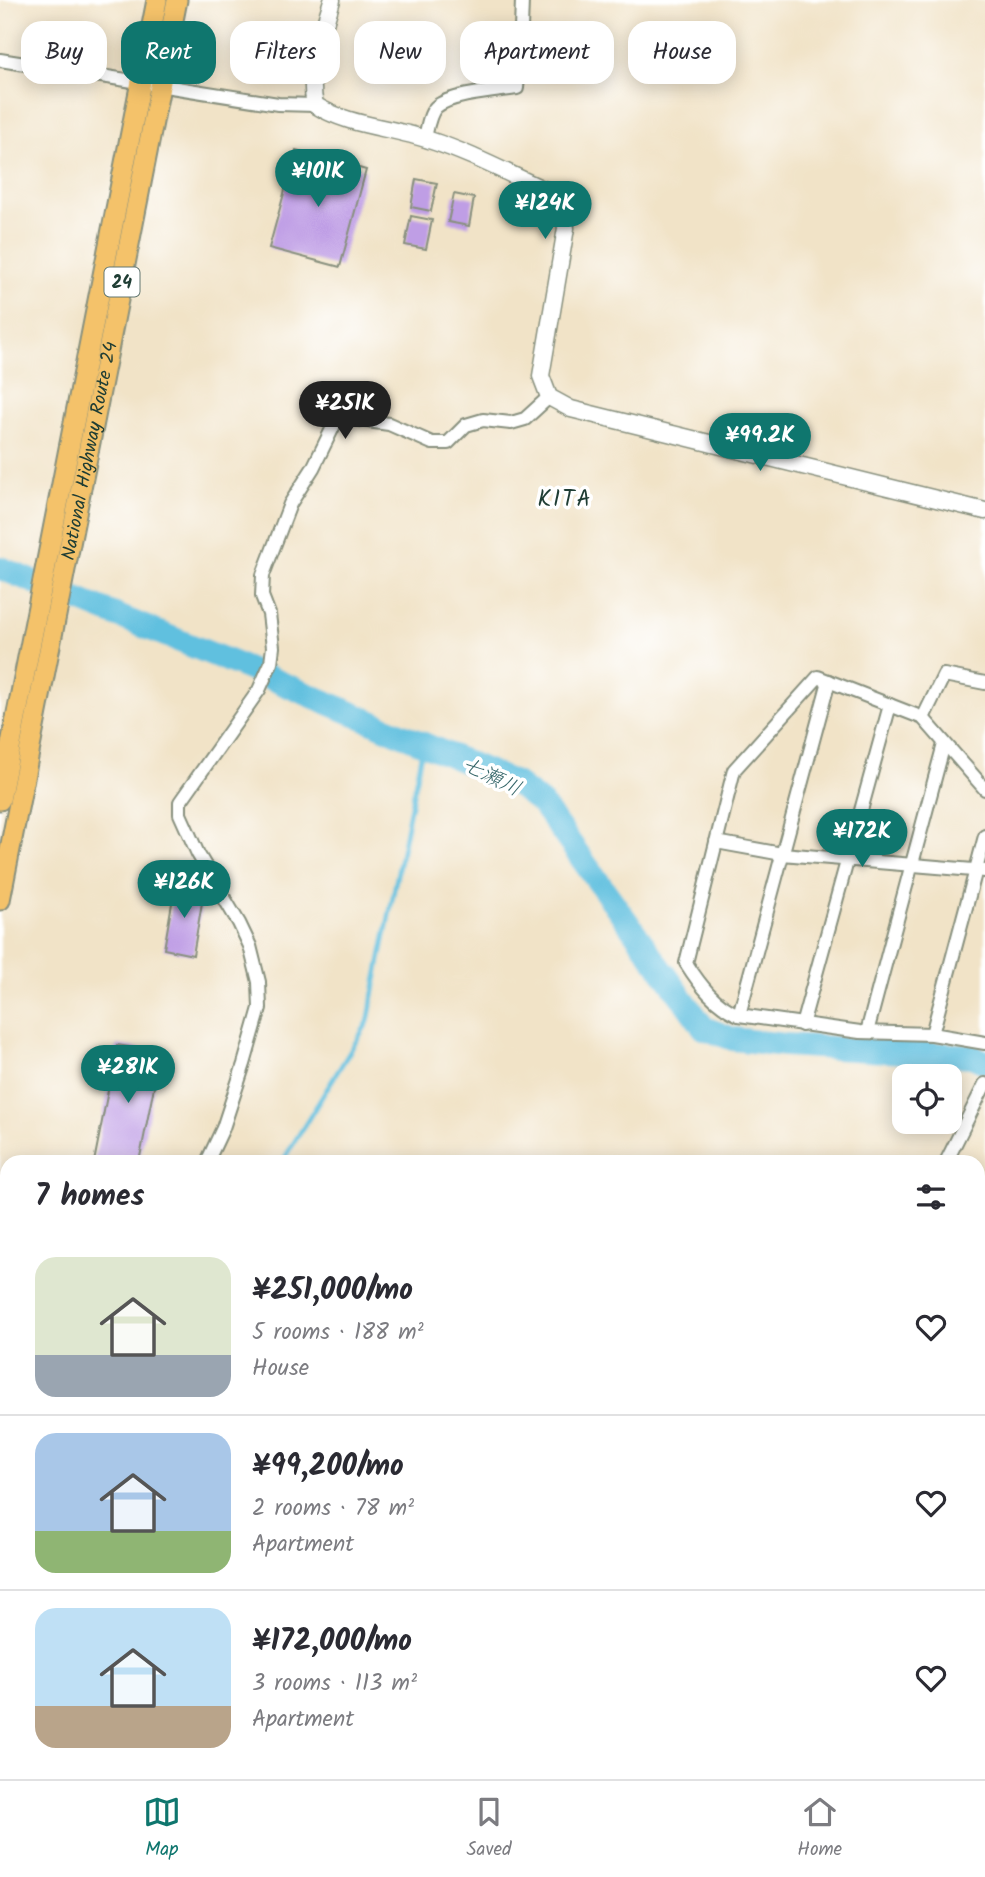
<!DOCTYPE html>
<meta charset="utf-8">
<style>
:root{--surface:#fff;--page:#f2f2f3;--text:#2b2b33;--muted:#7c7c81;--line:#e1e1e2;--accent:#0f766e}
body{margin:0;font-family:Kalam,"Klee One",sans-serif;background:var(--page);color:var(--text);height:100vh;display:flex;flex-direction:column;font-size:26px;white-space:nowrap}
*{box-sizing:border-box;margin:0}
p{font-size:23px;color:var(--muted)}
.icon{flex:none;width:38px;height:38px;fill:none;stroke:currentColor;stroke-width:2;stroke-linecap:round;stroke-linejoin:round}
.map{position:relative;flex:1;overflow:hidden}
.details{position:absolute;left:0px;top:1155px;width:985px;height:625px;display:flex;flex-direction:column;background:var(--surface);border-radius:21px 21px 0 0;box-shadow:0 4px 18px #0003}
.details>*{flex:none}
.banner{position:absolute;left:21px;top:21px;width:943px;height:63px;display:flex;gap:14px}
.tools{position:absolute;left:892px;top:1064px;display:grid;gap:14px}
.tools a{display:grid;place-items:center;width:70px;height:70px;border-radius:14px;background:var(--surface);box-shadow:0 4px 18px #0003;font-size:35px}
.price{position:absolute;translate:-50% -60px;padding:0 16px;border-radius:24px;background:var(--accent);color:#fff;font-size:23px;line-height:46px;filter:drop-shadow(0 2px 4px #0008)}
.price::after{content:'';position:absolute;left:50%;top:42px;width:21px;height:16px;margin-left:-10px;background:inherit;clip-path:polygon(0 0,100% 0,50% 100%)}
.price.on{background:#222;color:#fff}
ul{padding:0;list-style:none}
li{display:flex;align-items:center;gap:21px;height:175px;padding:0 35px}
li+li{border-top:2px solid var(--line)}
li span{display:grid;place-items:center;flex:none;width:196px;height:140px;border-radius:21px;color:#555}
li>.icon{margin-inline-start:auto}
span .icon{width:84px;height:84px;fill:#fffc;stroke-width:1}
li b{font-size:30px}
h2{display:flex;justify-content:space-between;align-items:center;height:84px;padding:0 35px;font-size:30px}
.chip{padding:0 24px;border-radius:21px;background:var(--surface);box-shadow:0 4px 18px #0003;font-size:24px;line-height:63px}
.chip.on{background:var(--accent);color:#fff}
.tabs{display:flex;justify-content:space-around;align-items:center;height:98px;border-top:2px solid var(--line);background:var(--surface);font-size:19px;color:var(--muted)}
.tabs a{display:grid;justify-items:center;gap:4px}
.tabs .on{color:var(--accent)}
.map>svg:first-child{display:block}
</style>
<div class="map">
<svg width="985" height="1779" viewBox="0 0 985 1779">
<rect width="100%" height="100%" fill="#fff"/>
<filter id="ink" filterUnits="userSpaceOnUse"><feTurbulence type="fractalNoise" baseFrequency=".0143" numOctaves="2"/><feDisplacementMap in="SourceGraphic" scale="14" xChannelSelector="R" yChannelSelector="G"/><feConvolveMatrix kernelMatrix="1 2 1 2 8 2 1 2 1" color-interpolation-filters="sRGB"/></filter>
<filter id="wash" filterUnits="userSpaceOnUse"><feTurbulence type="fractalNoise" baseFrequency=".00686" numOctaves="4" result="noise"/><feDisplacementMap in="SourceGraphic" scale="28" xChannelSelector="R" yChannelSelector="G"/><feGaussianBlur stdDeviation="1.57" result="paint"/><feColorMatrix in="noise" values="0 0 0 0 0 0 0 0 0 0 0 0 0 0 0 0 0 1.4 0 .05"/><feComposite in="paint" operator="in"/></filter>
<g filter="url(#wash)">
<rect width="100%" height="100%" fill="#f1e3c7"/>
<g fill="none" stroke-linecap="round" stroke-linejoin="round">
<g stroke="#61c0df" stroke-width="4.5">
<path d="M282,1162l86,-140 55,-278"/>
<path d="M0,1769l7,-29"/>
</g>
<path stroke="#61c0df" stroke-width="24" d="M0,568l251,102 264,113 27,21 162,224 29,11 52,6 187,11 13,6"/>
</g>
<g id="blocks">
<g fill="#bf9ee5">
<path d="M296,150l70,20 -26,97 -71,-19z"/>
<path d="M416,179l21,4 -6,28 -20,-4z"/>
<path d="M454,194l20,4 -5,28 -21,-4z"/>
<path d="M411,216l21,4 -6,29 -21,-4z"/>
<path d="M175,886l29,5 -11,64 -29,-6z"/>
<path d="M117,1045l44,7 -22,110h-45z"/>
<path d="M0,1269l7,3v12l-7,16z"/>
<path d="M0,1301l7,3v30l-7,-3z"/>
</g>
</g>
</g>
<g filter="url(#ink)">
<use href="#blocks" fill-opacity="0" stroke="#88907e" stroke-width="2"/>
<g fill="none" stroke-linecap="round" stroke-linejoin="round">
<g stroke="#88907e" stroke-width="16">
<g id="minor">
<path d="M0,60l278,44 37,1"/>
<path d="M425,138c2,-9 4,-24 11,-31 15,-13 61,-16 81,-19l3,-30 2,-58"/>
<path d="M923,718l21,-43 41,8"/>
<path d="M985,789l-62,-71 -105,-41 -84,93 -48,193c14,22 29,42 53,52l121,17 72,2 53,9"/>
<path d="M716,842l66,12 203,17"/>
<path d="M739,1015l90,-334"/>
<path d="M802,1025l88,-320"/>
<path d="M867,1032l77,-288"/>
<path d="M932,1034l53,-198"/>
<path d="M207,1162l16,-34 21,-64 16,-56 -1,-26 -9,-36 -11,-23 -41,-69 -18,-40v-12l79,-112 12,-27 2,-16 -4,-33 -7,-18 1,-21 27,-71 23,-36 25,-51 51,7 43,19h16l18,-18 17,-5 28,3 14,-4 24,-22"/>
<path d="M946,1162l39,-78"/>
<path d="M978,1280l7,3"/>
<path d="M978,1437l7,-12"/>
<path d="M0,1490l7,-2"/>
<path d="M0,1741l7,-27"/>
<path d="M804,1773l15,6"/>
<path d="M699,1779l4,-6"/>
</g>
</g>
<g stroke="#88907e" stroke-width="19">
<path id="tertiary" d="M332,0c-9,33 -25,71 -17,105 34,21 76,22 114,35 41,13 80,34 120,52l13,13 4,23 -25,148 8,21 22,12 414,102"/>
</g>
<g stroke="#88907e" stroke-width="23">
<g id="trunk">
<path d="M0,800l157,-800"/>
<path id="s1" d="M0,900l177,-900"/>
</g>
</g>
<use href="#minor" stroke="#fff" stroke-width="12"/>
<use href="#tertiary" stroke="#fff" stroke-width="16"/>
<use href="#trunk" stroke="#f4c26a" stroke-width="19"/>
</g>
</g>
<g text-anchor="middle" stroke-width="7" stroke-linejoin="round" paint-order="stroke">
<rect fill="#fff" stroke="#627771" stroke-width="2" x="104.5" y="267.5" width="35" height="29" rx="5"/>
<g font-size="18" font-weight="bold" fill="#1f3d34">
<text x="122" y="288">24</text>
</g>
<g font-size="19" fill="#1f3d34" stroke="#fff">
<text dy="7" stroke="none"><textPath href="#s1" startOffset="458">National Highway Route 24</textPath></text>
</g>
<g font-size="21" font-style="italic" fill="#336467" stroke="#fff">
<text transform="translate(492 776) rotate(26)" y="7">七瀬川</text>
</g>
<g font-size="23" letter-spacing="2" fill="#1f3d34" stroke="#fff">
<text x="565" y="506">KITA</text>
</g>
</g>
</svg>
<div class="tools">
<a><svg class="icon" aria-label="locate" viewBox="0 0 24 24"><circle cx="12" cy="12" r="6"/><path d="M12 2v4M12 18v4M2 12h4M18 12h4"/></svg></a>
</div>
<b class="price" style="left:318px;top:209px">¥101K</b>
<b class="price" style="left:545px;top:241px">¥124K</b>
<b class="price on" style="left:345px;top:441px">¥251K</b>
<b class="price" style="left:760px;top:473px">¥99.2K</b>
<b class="price" style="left:862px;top:869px">¥172K</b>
<b class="price" style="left:184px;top:920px">¥126K</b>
<b class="price" style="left:128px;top:1105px">¥281K</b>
<div class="banner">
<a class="chip">Buy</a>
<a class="chip on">Rent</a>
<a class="chip">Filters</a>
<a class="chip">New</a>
<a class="chip">Apartment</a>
<a class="chip">House</a>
</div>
<section class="details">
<h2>7 homes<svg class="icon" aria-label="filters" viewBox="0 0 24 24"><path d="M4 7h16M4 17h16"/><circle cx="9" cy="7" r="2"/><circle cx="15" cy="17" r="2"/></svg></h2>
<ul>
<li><span style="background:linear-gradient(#dfe7d0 70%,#9aa5b1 0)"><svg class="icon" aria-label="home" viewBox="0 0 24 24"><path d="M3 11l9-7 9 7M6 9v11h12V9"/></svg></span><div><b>¥251,000/mo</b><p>5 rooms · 188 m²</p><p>House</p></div><svg class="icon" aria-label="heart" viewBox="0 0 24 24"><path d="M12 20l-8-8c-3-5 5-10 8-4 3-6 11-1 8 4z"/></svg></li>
<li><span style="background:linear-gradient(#a9c7e8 70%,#8fb573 0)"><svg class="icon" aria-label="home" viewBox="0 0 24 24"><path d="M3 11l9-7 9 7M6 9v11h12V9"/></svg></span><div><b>¥99,200/mo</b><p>2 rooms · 78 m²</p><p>Apartment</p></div><svg class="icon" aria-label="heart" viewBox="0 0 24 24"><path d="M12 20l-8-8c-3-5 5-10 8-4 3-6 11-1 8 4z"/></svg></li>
<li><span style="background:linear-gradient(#bfe0f5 70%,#b9a48a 0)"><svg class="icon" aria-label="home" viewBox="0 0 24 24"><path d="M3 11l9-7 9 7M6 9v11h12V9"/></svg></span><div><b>¥172,000/mo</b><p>3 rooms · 113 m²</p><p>Apartment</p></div><svg class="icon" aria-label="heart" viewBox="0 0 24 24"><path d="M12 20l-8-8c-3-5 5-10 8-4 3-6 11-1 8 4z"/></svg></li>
</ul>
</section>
</div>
<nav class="tabs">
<a class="on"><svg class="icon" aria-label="map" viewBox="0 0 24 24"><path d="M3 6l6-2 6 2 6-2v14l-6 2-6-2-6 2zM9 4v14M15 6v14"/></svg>Map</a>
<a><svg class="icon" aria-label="saved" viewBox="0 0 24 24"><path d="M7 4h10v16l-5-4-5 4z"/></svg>Saved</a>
<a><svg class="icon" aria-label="home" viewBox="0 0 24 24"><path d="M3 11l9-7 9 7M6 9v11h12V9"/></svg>Home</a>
</nav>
